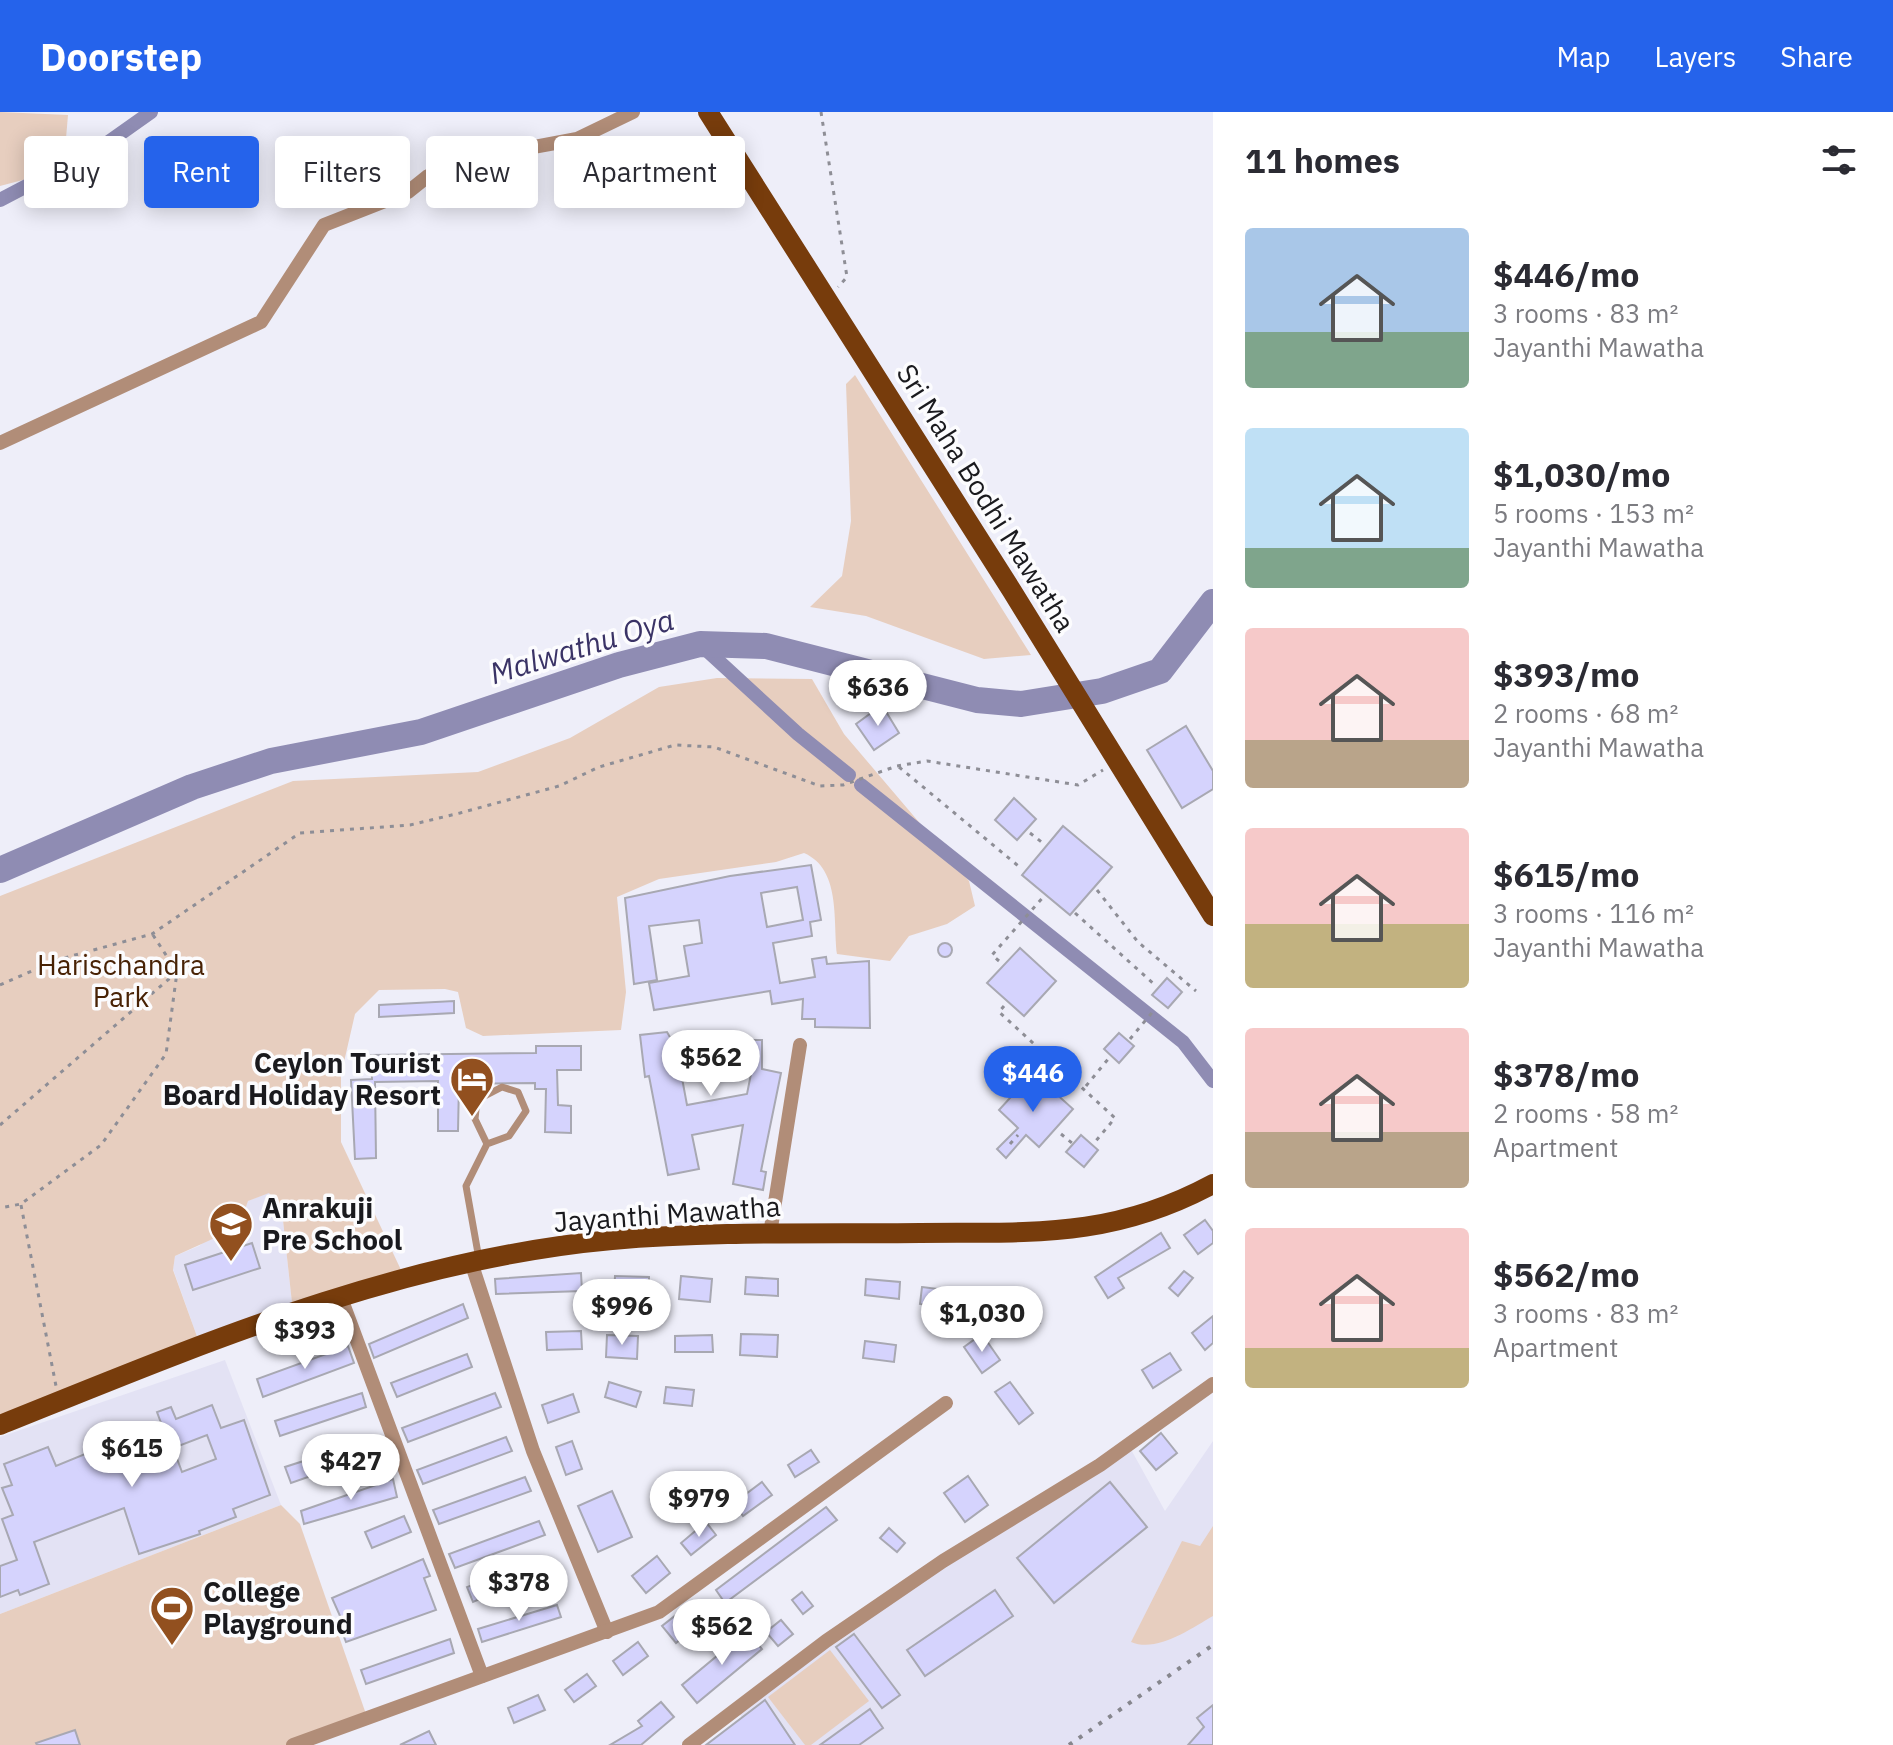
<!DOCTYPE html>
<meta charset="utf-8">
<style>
:root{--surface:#fff;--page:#f2f2f3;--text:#2b2b33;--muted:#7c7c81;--accent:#2563eb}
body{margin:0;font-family:"IBM Plex Sans",sans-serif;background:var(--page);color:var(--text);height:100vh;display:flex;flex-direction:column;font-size:30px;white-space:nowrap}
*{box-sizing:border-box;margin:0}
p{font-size:26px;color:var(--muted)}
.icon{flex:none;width:44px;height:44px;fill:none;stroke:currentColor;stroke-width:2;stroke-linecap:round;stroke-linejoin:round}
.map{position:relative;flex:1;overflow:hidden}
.side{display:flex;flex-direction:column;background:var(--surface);width:680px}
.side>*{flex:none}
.guide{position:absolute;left:24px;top:24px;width:760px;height:72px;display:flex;gap:16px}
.price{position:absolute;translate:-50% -68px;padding:0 18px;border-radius:28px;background:#fff;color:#222;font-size:26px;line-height:52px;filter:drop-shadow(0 2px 4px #0008)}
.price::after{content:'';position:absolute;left:50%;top:48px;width:24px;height:18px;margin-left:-12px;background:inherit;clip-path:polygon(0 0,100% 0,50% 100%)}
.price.current{background:var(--accent);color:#fff}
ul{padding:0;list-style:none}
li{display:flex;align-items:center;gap:24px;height:200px;padding:0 32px}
li span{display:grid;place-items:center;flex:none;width:224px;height:160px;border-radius:8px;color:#555}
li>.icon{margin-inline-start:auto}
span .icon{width:96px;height:96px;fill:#fffc;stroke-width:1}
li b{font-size:34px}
h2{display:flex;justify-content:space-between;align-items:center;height:96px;padding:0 32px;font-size:34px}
.tag{padding:0 28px;border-radius:8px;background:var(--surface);box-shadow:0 4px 20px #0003;font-size:28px;line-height:72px}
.tag.current{background:var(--accent);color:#fff}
header{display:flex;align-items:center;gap:48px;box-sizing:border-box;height:112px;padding:0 40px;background:var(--accent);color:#fff}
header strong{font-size:38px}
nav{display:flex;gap:44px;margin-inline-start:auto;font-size:28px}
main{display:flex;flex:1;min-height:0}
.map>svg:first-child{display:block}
</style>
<header>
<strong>Doorstep</strong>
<nav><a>Map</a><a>Layers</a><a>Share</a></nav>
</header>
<main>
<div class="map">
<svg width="1213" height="1633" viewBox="0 0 1213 1633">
<rect width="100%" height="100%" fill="#eeeef9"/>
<g fill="#e3e2f4">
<path d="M270,1080l12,19 10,92 -93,39 -26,-73 2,-13 24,-10 45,-36 4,-9z"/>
<path d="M225,1248l56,145 -281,109v-177z"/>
<path d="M1213,1329v304h-453l-25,-38 393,-263 37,67z"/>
</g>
<g fill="#e7cebf">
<path d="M0,0l68,3 -3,35 -12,22 -53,14z"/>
<path d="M855,263l176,280 -47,4 -118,-43 -56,-9 32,-31 9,-55 -5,-137z"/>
<path d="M717,566l95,1 32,55 125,147 6,25 -28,18 -38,12 -19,25 -53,-7c-4,-34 4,-85 -33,-101l-28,9 -117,17 -42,18 9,95 -5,38 -138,6 -17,-8 -8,-36 -13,-3 -66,1 -24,24 -14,61v67l60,128 -109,33 -10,-92 -13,-18 -21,8 -9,26 -64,29 -2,14 26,72 -199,76v-522l293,-115 185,-9 92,-34 89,-51z"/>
<path d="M281,1393l19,19 67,193 -74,28h-293v-131z"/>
<path d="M1213,1414v90c-23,13 -56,37 -82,26l51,-101 18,5z"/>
<path d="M830,1538l39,51 -58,44h-6l-37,-48z"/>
</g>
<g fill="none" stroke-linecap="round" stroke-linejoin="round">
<g stroke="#8f8cb3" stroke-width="14">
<path d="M0,88l103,-54 48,-34"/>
<path d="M700,532l98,90 51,41"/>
<path d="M861,673l322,257 30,39"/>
</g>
<path stroke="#8f8cb3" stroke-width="26" d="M0,758l192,-83 79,-26 150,-29 198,-67 81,-21 66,2 211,54 44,4 81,-13 58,-20 53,-69"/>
</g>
<g fill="#d5d3fd" stroke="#a8a8b2" stroke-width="2" fill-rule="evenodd">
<path d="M882,593l17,28 -25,17 -18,-26z"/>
<path d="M1186,614l27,45v18l-31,19 -35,-58z"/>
<path d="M1014,686l22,21 -19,21 -22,-20z"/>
<path d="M1063,714l49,41 -42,48 -48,-40z"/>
<path d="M811,753l10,55 -11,2 2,14 -39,7 7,40 35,-6 -3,-18 14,-2 1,7 42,-3 1,67 -55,-1v-8h-13l1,-20 -31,5 -2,-13 -116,19 -5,-27 40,-7 -5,-30 18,-3 -3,-23 -50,6 8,54 -23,4 -9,-86 105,-22zM797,775l6,33 -36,7 -6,-34z"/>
<circle cx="945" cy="838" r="7"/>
<path d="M1020,836l36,33 -32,35 -37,-33z"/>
<path d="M1167,866l15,14 -14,16 -16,-13z"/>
<path d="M454,889v12l-75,4v-12z"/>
<path d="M667,920l4,7 75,-4v5h16v29l19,4 -20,98 5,1 -3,18 -30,-6 10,-59 -51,10 7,34 -31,6 -19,-99 -4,1 -5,-42zM754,947l-7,35 -60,11 -8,-43z"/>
<path d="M1119,921l15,13 -15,17 -15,-14z"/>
<path d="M536,934h45v24h-24l1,35 13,1v27l-26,-1 1,-43h-11v-6l-76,1 -1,47h-20v-50l-63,1 1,76 -21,1 -4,-79 21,-1 -1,-24 165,-2z"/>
<path d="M1033,961l40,36 -34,38 -13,-12 -20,23 -9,-9 21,-21 -19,-18z"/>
<path d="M1081,1023l17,15 -14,17 -18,-15z"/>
<path d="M1205,1108l8,11v12l-15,11 -14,-19z"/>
<path d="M1161,1121l9,15 -52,30 6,10 -16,10 -13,-21z"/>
<path d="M252,1131l8,25 -67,22 -8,-25z"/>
<path d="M1184,1159l9,7 -15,18 -9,-8z"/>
<path d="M581,1161l1,18 -86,3 -1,-15z"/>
<path d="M615,1164l34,1v17h-35z"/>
<path d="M681,1164l31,3 -2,23 -31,-3z"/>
<path d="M746,1165l32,2v17l-33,-2z"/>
<path d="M866,1167l34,3 -1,17 -34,-4z"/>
<path d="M922,1175l32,4 -2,17 -32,-4z"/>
<path d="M1025,1191l15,20 -13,10 -16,-19z"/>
<path d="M463,1192l5,14 -94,40 -5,-14z"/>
<path d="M1213,1204v27l-8,7 -13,-17z"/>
<path d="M581,1219l1,18 -35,1 -1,-18z"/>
<path d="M741,1222l37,1 -1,22 -37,-2z"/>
<path d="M982,1222l18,26 -18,13 -18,-26z"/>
<path d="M607,1223l31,1 -1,23 -31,-2z"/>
<path d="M712,1223l1,17h-38v-16z"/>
<path d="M865,1229l31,4 -2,17 -31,-4z"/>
<path d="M348,1234l6,17 -91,34 -6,-18z"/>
<path d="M1170,1241l11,17 -28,18 -11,-18z"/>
<path d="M467,1242l5,13 -75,30 -6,-14z"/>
<path d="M609,1270l32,10 -5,15 -31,-10z"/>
<path d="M1010,1270l23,31 -14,11 -24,-32z"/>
<path d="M666,1275l28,3 -2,16 -28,-3z"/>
<path d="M362,1281l4,14 -86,29 -5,-15z"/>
<path d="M495,1281l6,14 -93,35 -6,-14z"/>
<path d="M573,1282l6,18 -31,11 -6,-18z"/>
<path d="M212,1293l9,23 23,-8 26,75 -37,14 3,8 -37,14 1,3 -61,20 -15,-46 -90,34 15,42 -29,11 -2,-5 -18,7v-31l17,-6 -15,-41 11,-4 -11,-27 10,-3 -8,-21 44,-17 8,19 105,-43 -4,-11 14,-5 5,12zM207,1323l9,24 -34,13 -9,-24z"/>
<path d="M1161,1321l16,20 -21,17 -16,-19z"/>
<path d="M378,1325l4,14 -91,32 -6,-16z"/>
<path d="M506,1325l6,14 -89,33 -6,-14z"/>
<path d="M572,1329l10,28 -16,6 -10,-28z"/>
<path d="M811,1338l8,12 -24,15 -7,-12z"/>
<path d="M968,1364l20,29 -23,17 -21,-29z"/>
<path d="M525,1365l6,14 -92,33 -6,-14z"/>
<path d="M393,1367l4,18 -93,27 -3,-13z"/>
<path d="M762,1370l10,13 -29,21 -9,-13z"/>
<path d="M1110,1370l37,45 -93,76 -37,-45z"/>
<path d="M612,1379l20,46 -34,15 -20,-46z"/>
<path d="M826,1395l11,13 -112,83 -9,-13z"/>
<path d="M404,1404l7,16 -39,16 -7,-16z"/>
<path d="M539,1409l6,14 -90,33 -6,-14z"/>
<path d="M706,1410l10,13 -25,20 -10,-12z"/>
<path d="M889,1416l16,15 -8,9 -17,-14z"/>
<path d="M657,1444l13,17 -24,20 -14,-17z"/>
<path d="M423,1447l7,17 -6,2 12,32 -90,32 -5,-13 4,-2 -13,-29z"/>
<path d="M534,1451l4,11 -65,28 -6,-15z"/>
<path d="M995,1478l18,26 -88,60 -18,-26z"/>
<path d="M802,1480l11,14 -10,8 -11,-14z"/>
<path d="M690,1492l13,17 -27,22 -14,-17z"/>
<path d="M557,1493l4,12 -79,25 -4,-13z"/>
<path d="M781,1508l12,14 -15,12 -12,-14z"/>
<path d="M747,1519l15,18 -65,54 -15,-18z"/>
<path d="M854,1522l46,61 -18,13 -46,-61z"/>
<path d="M450,1527l4,14 -88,31 -5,-14z"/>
<path d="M638,1530l10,14 -25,19 -10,-14z"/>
<path d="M587,1562l9,12 -22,16 -9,-12z"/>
<path d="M538,1583l7,15 -31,13 -6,-15z"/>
<path d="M765,1588l30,45h-89z"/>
<path d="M661,1590l13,15 -33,28h-31l32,-19 -4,-5z"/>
<path d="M1213,1593v40h-25l16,-18 -7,-9z"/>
<path d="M870,1597l13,19 -24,17h-39z"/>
<path d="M75,1618l5,15h-43l-1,-2z"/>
<path d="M429,1619l7,14h-36z"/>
</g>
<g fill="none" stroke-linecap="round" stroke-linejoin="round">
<g stroke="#8e8e96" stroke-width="3" stroke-dasharray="4 6" stroke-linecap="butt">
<path d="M821,0l26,165 -9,10"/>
<path d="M899,655l123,102"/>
<path d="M1030,721l14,11"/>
<path d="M1097,778l41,52 58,49"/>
<path d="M1075,801l80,72"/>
<path d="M153,823l24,37"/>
<path d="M999,849l-7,-6 53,-60"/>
<path d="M0,873l57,-25 95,-26 148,-101 110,-8 50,-12 99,-27 40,-19 76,-22 39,2 106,39 23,-1 54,-19 30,-5 151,24 25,-15"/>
<path d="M1004,894l-5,6 116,106 -20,24"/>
<path d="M1130,927l25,-30"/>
<path d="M1086,974l23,-28"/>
<path d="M0,1013l177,-153 -11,82 -65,91 -80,59 -21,4"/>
<path d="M1061,1022l11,9"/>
<path d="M1010,1032l8,-9"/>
<path d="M21,1093l35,181"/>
</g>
<path stroke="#b18d78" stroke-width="7" d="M479,1147l-13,-73 21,-42 22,-8 17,-25 -8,-19 -16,-5 -25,13 -2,19 12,25"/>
<g stroke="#b18d78" stroke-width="14">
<path d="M0,331l261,-121 63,-97 84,-33 20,-16 57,-20 92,-17 56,-27"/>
<path d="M770,1122l30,-189"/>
<path d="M471,1150l62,189 74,181"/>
<path d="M341,1186l141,378"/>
<path d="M293,1633l366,-133 287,-209"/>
<path d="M689,1633l137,-104 117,-80 157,-96 113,-81"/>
</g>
<g stroke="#773c0c" stroke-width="20">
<path d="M708,0l304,479 201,325"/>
<path d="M0,1313c197,-79 399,-166 612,-185 102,-9 206,-6 308,-7 111,-1 191,6 293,-49"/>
</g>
<path stroke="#86868d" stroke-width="4" stroke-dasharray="4 8" stroke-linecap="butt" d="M1069,1633l144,-100"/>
</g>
<defs>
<g id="hotel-pin" transform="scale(2.3)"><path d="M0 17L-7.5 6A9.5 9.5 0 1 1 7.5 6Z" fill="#92501f" stroke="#fcfcfe"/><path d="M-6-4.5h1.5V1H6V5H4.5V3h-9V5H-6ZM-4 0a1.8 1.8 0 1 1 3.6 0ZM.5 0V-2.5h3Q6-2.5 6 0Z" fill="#fff"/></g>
<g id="school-pin" transform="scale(2.3)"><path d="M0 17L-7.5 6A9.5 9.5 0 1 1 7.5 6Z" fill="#92501f" stroke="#fcfcfe"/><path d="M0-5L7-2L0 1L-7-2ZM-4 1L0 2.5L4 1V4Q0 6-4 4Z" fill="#fff"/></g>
<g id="stadium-pin" transform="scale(2.3)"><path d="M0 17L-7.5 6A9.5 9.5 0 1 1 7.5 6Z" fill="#92501f" stroke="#fcfcfe"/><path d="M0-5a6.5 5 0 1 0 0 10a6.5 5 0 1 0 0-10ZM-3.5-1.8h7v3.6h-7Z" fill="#fff"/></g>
</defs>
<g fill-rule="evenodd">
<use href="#hotel-pin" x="472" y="967"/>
<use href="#school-pin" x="231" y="1112"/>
<use href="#stadium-pin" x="172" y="1496"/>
</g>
<g text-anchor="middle" stroke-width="7" stroke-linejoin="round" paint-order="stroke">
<g font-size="28" fill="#1a1a1e" stroke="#fcfcfe">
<text transform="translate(986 386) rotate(58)" y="10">Sri Maha Bodhi Mawatha</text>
<text transform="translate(667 1102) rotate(-4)" y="10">Jayanthi Mawatha</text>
</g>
<g font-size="28" fill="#482205" stroke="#fcfcfe">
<text x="121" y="863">Harischandra<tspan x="121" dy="32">Park</tspan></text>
</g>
<g font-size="28" font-weight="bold" fill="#1a1a1e" stroke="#fcfcfe" text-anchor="start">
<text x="441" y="961" text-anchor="end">Ceylon Tourist<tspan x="441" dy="32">Board Holiday Resort</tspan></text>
<text x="262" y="1106">Anrakuji<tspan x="262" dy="32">Pre School</tspan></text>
<text x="203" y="1490">College<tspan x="203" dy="32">Playground</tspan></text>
</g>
<g font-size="30" font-style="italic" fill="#3a3366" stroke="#fcfcfe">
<text transform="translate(582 535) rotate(-17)" y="10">Malwathu Oya</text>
</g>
</g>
</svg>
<b class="price" style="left:878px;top:616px">$636</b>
<b class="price" style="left:711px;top:986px">$562</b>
<b class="price current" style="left:1033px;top:1002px">$446</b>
<b class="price" style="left:622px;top:1235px">$996</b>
<b class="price" style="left:982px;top:1242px">$1,030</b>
<b class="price" style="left:305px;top:1259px">$393</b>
<b class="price" style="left:132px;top:1377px">$615</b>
<b class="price" style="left:351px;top:1390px">$427</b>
<b class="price" style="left:699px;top:1427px">$979</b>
<b class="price" style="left:519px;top:1511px">$378</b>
<b class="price" style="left:722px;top:1555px">$562</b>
<div class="guide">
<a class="tag">Buy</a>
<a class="tag current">Rent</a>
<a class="tag">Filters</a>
<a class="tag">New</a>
<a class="tag">Apartment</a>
</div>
</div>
<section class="side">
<h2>11 homes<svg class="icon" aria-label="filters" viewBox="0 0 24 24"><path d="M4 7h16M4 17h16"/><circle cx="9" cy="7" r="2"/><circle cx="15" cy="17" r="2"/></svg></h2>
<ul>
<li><span style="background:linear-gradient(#a9c7e8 65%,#7fa58c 0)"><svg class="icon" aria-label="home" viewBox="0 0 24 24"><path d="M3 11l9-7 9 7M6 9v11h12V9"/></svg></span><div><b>$446/mo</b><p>3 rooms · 83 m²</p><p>Jayanthi Mawatha</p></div></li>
<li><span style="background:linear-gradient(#bfe0f5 75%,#7fa58c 0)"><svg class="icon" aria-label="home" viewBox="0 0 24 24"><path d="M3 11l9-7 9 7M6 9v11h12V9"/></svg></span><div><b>$1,030/mo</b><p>5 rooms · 153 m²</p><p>Jayanthi Mawatha</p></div></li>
<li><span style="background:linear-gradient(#f6c9c9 70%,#b9a48a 0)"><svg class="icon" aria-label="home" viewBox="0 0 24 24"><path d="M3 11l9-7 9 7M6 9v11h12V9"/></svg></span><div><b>$393/mo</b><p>2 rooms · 68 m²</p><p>Jayanthi Mawatha</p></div></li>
<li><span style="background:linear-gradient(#f6c9c9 60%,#c2b280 0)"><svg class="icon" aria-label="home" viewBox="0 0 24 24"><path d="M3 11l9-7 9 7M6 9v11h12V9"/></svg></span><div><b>$615/mo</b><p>3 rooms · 116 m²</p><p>Jayanthi Mawatha</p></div></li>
<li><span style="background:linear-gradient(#f6c9c9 65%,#b9a48a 0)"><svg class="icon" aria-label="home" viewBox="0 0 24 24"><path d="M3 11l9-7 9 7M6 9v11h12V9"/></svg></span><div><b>$378/mo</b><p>2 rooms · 58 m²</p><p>Apartment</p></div></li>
<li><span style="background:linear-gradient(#f6c9c9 75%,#c2b280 0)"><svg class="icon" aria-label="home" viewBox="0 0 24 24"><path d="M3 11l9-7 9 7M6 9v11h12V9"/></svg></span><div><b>$562/mo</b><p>3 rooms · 83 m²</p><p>Apartment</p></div></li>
</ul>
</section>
</main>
